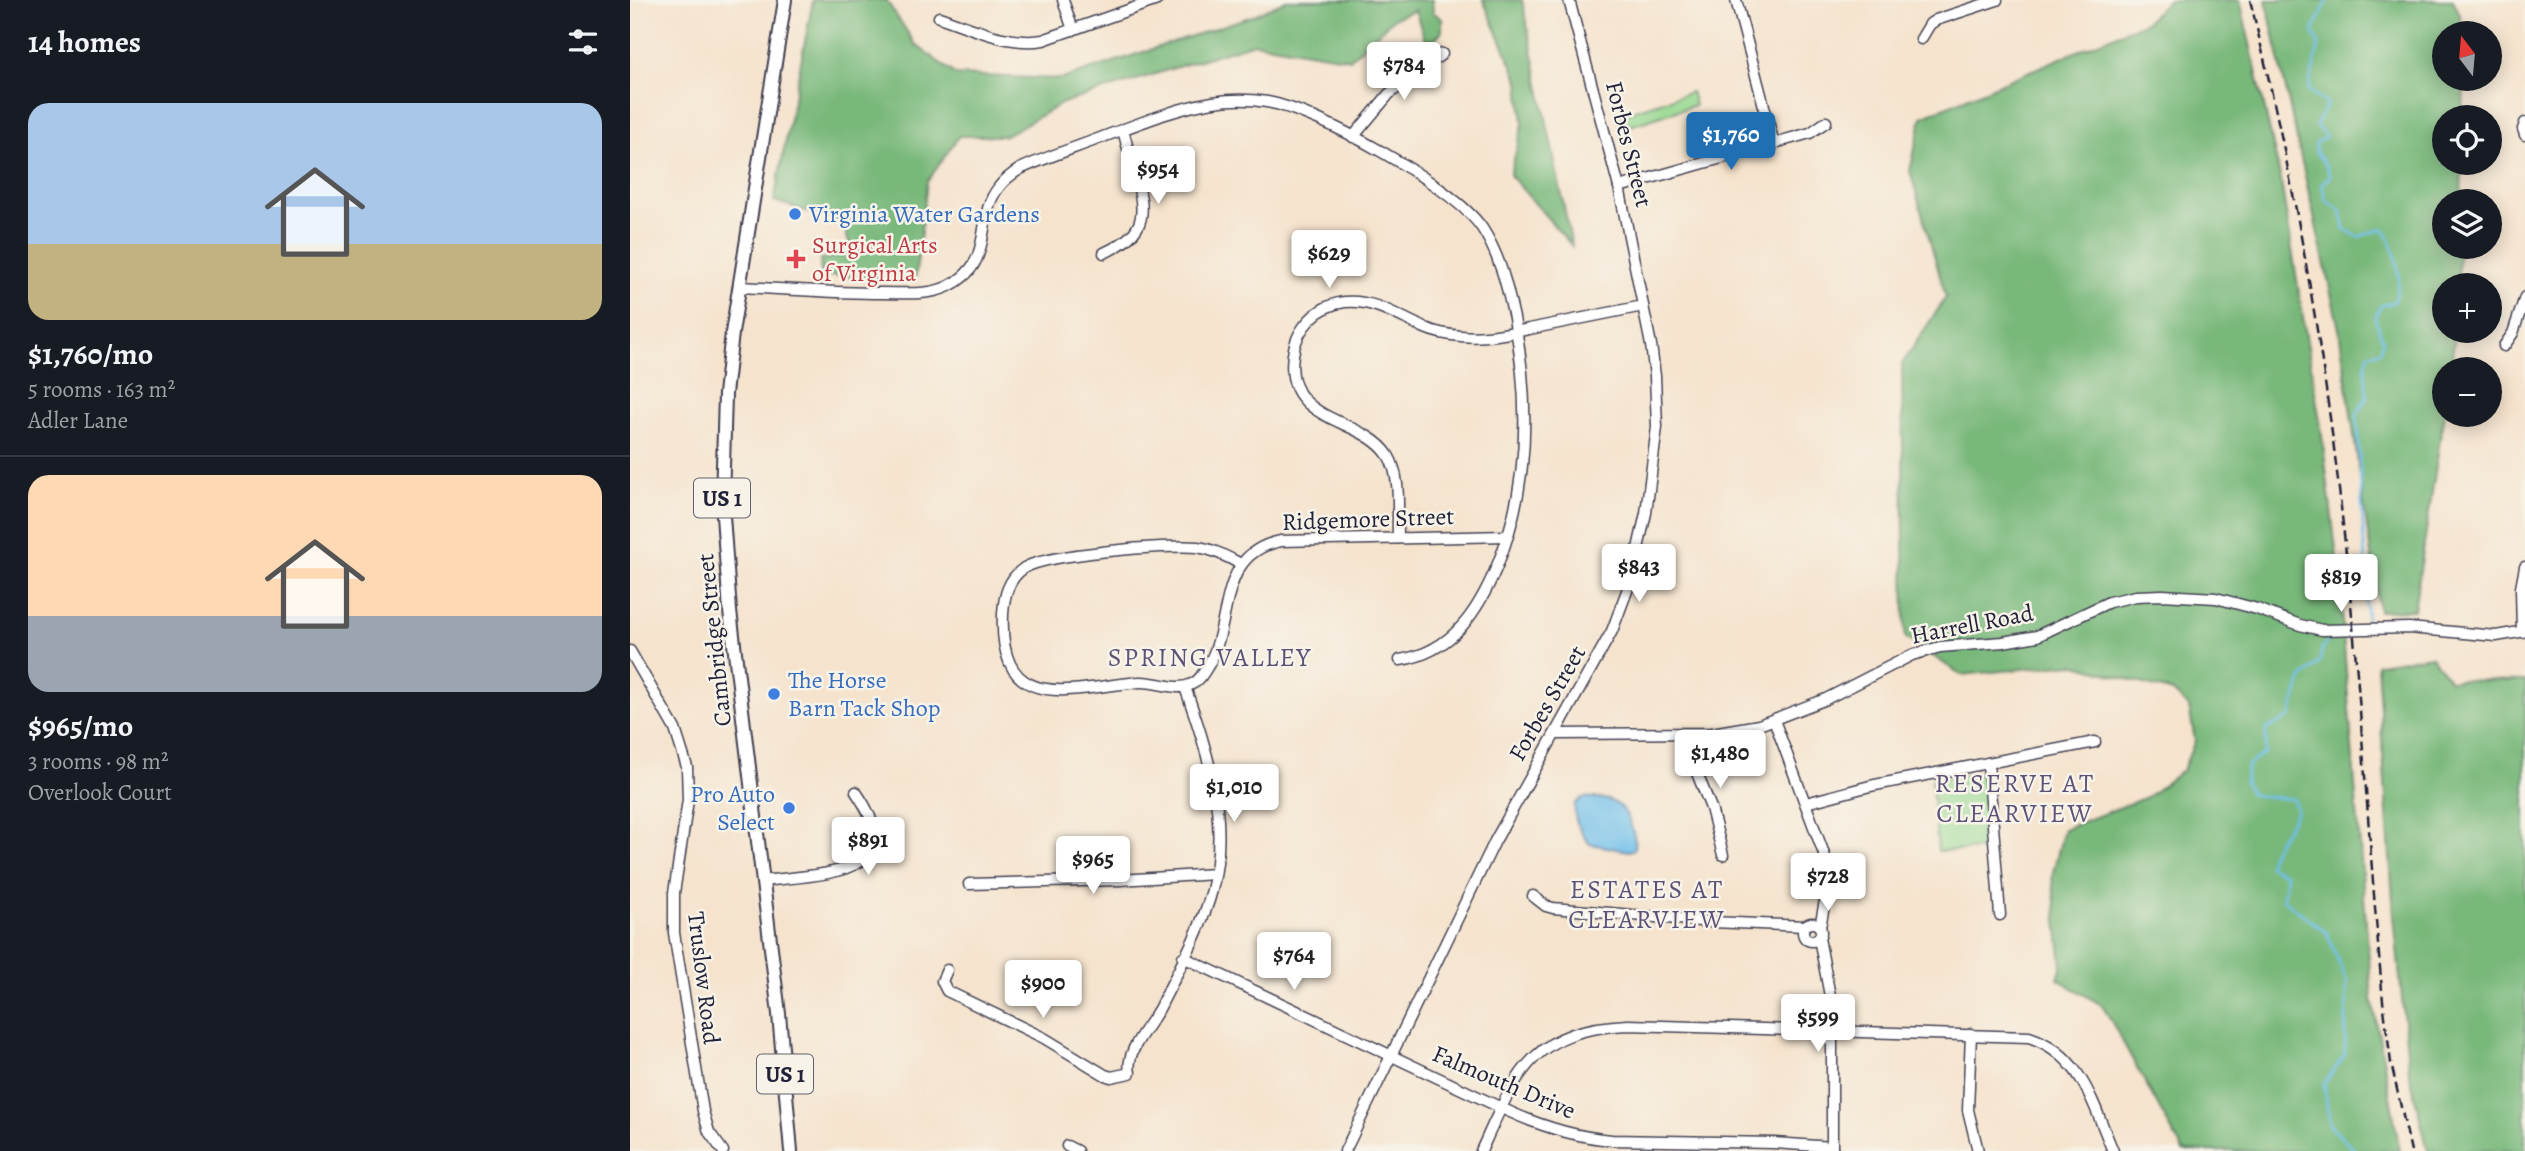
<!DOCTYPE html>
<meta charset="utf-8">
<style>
:root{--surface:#171b24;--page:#242831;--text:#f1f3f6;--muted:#9ea1a6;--line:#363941;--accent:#1f6fb2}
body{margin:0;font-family:Alegreya,serif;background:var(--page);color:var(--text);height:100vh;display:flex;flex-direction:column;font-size:26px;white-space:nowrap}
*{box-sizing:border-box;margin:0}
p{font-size:23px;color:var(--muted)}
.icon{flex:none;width:38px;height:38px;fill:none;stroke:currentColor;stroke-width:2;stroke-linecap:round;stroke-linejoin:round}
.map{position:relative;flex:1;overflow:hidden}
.drawer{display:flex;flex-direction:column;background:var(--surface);width:630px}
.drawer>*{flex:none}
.needle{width:46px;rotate:344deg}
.buttons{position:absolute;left:1802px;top:21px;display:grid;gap:14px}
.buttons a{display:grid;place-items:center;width:70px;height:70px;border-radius:50%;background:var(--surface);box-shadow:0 4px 18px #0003;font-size:35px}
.price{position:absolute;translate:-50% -60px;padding:0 16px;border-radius:7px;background:#fff;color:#222;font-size:23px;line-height:46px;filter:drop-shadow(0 2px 4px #0008)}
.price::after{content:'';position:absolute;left:50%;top:42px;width:21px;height:16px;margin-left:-10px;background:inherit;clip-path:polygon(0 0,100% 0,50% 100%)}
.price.active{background:var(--accent);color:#fff}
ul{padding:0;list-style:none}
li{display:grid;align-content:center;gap:14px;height:371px;padding:0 28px}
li+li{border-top:2px solid var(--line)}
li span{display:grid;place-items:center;height:217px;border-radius:21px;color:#555}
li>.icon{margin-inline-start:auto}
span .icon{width:126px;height:126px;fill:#fffc;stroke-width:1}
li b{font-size:30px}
h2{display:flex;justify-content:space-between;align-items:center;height:84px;padding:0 28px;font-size:30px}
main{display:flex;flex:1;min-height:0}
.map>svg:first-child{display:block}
</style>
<main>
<section class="drawer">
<h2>14 homes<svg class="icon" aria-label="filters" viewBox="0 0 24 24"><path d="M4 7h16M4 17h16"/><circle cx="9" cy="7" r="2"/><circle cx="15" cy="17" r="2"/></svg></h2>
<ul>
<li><span style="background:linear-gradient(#a9c7e8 65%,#c2b280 0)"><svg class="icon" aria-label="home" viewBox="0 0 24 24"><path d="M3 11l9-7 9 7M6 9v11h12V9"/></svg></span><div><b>$1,760/mo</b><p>5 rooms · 163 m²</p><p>Adler Lane</p></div></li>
<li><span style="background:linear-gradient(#ffd9b3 65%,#9aa5b1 0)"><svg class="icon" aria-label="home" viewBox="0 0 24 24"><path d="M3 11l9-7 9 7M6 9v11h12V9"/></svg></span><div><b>$965/mo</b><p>3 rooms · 98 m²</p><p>Overlook Court</p></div></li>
</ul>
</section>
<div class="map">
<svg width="1895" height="1151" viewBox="0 0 1895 1151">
<rect width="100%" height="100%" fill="#f7f3e8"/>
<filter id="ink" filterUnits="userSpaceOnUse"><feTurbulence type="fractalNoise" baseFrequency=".0143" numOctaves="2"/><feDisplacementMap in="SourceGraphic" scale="14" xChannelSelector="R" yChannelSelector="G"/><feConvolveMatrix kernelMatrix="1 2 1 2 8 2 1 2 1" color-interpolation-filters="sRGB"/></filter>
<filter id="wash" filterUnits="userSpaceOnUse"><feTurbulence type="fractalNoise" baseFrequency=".00686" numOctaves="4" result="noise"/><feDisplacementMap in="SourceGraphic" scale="28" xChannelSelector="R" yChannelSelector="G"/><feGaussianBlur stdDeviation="1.57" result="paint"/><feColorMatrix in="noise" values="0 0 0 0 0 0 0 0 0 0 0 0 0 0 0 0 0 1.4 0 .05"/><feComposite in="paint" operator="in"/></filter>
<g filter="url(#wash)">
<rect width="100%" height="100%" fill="#f5e3cd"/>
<g fill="#96d890" stroke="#5c7d66" stroke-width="2">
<path d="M1061,92l4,13 -74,24 -4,-13z"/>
<path d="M1346,773l7,4 4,8 3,64 -52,2 -7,-71z"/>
</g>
<g fill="#78b87a" stroke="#4d6d5a" stroke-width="2">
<path d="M183,0h73l30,45 40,30 106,4 190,-63 34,-16h146l1,12 9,7v12l-8,9h-9l-10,-30 -21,8 -44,41 -96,-16 -191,60 -59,33h-45l-32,46 -12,99 -94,-6 -1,-16 34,-5 -13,-32 -67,-21z"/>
<path d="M853,0h39l50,246 -62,-71 13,-51 -4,-43z"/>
<path d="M1539,0h71l40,176 41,252 16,130 35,440 28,153h-217l-80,-145 -45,-27 4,-14 -10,-89 12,-47 83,-32 36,-27 12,-29 -6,-34 -16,-15 -100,-28 -112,11 -56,-38 -3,-273 44,-67 -36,-126 12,-54 224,-95z"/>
<path d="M1636,0h187l7,14 1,19h-16v46h19l-1,38h-18v46h17l-1,38h-16v46h14l-1,38h-13v46h11l-6,38h-5v38l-31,203 -35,1 -40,-282z"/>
<path d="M1801,656l19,24 75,1v470h-97l-19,-78 -15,-157 -17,-252z"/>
</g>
<path fill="#70c0eb" stroke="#497193" stroke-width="2" d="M952,798c24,-1 42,2 49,28 3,8 5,15 4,23l-6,2 -39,-7c-10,-11 -17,-24 -15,-40z"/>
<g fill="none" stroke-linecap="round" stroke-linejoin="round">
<g stroke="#70c0eb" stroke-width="2.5">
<path d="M1698,0l-15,31 6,14 -11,45 19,14 -11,22 10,11 -10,6v10l10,12 4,11 -8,9 4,15 15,11 4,18 13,8 26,-9c12,25 20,47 10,74l-14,4 -5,12 8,23 -3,10 -12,4 -3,13 2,29 -10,17 7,132 4,34 -3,13 2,29"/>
<path d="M1701,638l-9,10 -2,14 -18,16 -12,39 -24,12 -1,24 -17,12 -3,17 7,13 41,4 4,11c-7,19 -27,36 -28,56l17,8 -3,25 44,34 20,49 -2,73 -21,29 6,42 26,25"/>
</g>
</g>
</g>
<g filter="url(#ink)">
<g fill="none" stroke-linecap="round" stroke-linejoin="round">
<g stroke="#423f51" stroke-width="13">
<g id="minor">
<path d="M433,0l10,30"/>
<path d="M1106,0l38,144"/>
<path d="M309,17c33,11 69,29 104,23l114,-40"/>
<path d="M1291,39l9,-15 6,-4 61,-20"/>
<path d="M1895,123l-2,6 2,6"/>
<path d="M723,137l36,-43 53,-40"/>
<path d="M989,187l191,-54 16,-11"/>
<path d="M474,253c39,-18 44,-35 32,-75 -4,-16 -9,-32 -13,-48"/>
<path d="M109,287c48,2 96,6 143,6 23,0 47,3 67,-7 48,-24 24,-67 50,-99 6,-8 13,-13 21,-18 26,-12 55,-21 83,-32 35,-13 73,-29 110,-35 18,-3 37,-3 54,0 50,8 188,85 215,126 18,28 25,58 32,90 16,83 16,168 -17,248 -19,46 -45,86 -97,94"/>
<path d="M1874,346l9,-13 12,-36"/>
<path d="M768,538c-1,-25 4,-61 -10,-83 -26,-39 -105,-31 -95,-100 3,-27 25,-50 52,-53 29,-3 54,15 80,26 11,5 24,7 36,8 26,3 53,-4 78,-9 35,-7 70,-14 104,-21"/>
<path d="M611,564c-14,-7 -28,-15 -44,-17 -29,-3 -150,7 -173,21 -16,11 -20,28 -21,46 -5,104 71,73 137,68 16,-1 37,10 52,2 7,-3 10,-9 14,-15 29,-45 8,-115 75,-128l227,-5"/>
<path d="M1892,632l-1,-44 4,-21"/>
<path d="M0,651l45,78 12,38 1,33 -14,93v40l29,178 6,21 14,19"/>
<path d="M1144,720l53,142 2,18 -9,47"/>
<path d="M925,734l157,-1 47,-8 67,-26 86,-44 28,-8 63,-5 34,-6 72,-34 27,-6 26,-1 54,3 41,11 43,16 22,5 87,-2 87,8 29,-5"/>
<path d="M1055,734l8,29 18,45 12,47"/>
<path d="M1358,763l12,152"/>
<path d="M1176,803l64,-17 225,-44"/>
<path d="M133,881c55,-7 152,-4 93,-89"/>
<path d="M339,884l151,-4 95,-6"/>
<path d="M903,896l13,10 7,2 159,14 93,4"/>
<circle cx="1182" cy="932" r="9"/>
<path d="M1189,938l11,58 2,35v119"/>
<path d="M553,957l327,155c33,15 65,25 102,28l162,3 58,4"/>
<path d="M317,970l-5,11 5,10 97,47 61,37 6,2 19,-4c-5,-23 20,-47 30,-66 18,-36 42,-79 52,-117 18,-71 -4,-137 -27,-203"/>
<path d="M1341,1034l-3,76 10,41"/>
<path d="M437,1146l10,5"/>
<path d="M715,1151l150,-310 117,-210 19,-51 15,-67 11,-86 -2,-51 -4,-31 -32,-158 -50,-187"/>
<path d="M851,1151c36,-79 51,-122 147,-126l401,12c53,17 64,68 84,114"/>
</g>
</g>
<g stroke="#423f51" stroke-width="16">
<path id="major" d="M155,0l-53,333 -7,61 -3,108 8,109 49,403 12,137"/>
</g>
<use href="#minor" stroke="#fff" stroke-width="10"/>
<use href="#major" stroke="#fff" stroke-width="12"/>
<path stroke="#22223b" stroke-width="2.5" stroke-dasharray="10 5" stroke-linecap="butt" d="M1620,0c42,170 73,342 92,516 18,161 26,323 41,485l8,62 20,88"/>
</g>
</g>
<g fill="#3f7fe0" stroke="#f7f3e8" stroke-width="2.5">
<circle cx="165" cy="214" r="7"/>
<circle cx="144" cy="694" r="7"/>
<circle cx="159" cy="808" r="7"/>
</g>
<path fill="#e0444e" stroke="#f7f3e8" stroke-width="2.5" d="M162.5 248.5h7v7h7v7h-7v7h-7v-7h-7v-7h7z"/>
<g text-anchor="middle" stroke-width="5" stroke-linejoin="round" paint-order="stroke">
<g fill="#f7f3e8" stroke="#62616f" stroke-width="2">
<rect x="64" y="478.5" width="56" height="39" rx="5"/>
<rect x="127" y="1054.5" width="56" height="39" rx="5"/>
</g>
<g font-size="23" font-weight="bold" fill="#22223b">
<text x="92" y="506">US 1</text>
<text x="155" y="1082">US 1</text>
</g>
<g font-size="24" fill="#22223b" stroke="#f7f3e8">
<text transform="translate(999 144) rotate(76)" y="8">Forbes Street</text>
<text transform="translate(738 519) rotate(-2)" y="8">Ridgemore Street</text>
<text transform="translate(1342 624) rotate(-11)" y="8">Harrell Road</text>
<text transform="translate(84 640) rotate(-96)" y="8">Cambridge Street</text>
<text transform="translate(917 703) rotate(-60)" y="8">Forbes Street</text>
<text transform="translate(74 978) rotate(83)" y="8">Truslow Road</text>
<text transform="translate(874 1082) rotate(23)" y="8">Falmouth Drive</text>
</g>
<g font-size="24" fill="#366cbe" stroke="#f7f3e8" text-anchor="start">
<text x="179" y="222">Virginia Water Gardens</text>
<text x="158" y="688">The Horse<tspan x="158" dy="28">Barn Tack Shop</tspan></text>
<text x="145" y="802" text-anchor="end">Pro Auto<tspan x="145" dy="28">Select</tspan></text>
</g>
<g font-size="24" fill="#be3a42" stroke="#f7f3e8" text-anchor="start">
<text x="182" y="253">Surgical Arts<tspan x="182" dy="28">of Virginia</tspan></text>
</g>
<g font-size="26" letter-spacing="2" fill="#5c537a" stroke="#f7f3e8">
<text x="580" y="666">SPRING VALLEY</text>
<text x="1385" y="792">RESERVE AT<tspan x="1385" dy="30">CLEARVIEW</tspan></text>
<text x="1017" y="898">ESTATES AT<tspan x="1017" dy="30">CLEARVIEW</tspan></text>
</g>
</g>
</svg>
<div class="buttons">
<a><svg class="needle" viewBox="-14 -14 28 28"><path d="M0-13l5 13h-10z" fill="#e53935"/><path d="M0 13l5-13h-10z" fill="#9ea1a6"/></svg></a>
<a><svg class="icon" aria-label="locate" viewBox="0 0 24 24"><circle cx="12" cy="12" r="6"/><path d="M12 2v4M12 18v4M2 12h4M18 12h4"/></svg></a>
<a><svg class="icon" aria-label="layers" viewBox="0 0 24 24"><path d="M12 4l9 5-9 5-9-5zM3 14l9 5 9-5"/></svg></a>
<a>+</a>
<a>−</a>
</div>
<b class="price" style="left:774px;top:102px">$784</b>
<b class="price active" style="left:1101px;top:172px">$1,760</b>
<b class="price" style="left:528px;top:206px">$954</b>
<b class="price" style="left:699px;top:290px">$629</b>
<b class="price" style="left:1009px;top:604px">$843</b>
<b class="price" style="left:1711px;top:614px">$819</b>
<b class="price" style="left:1090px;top:790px">$1,480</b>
<b class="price" style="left:604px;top:824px">$1,010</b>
<b class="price" style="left:238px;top:877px">$891</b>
<b class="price" style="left:463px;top:896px">$965</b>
<b class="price" style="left:1198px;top:913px">$728</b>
<b class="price" style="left:664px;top:992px">$764</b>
<b class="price" style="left:413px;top:1020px">$900</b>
<b class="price" style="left:1188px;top:1054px">$599</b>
</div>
</main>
